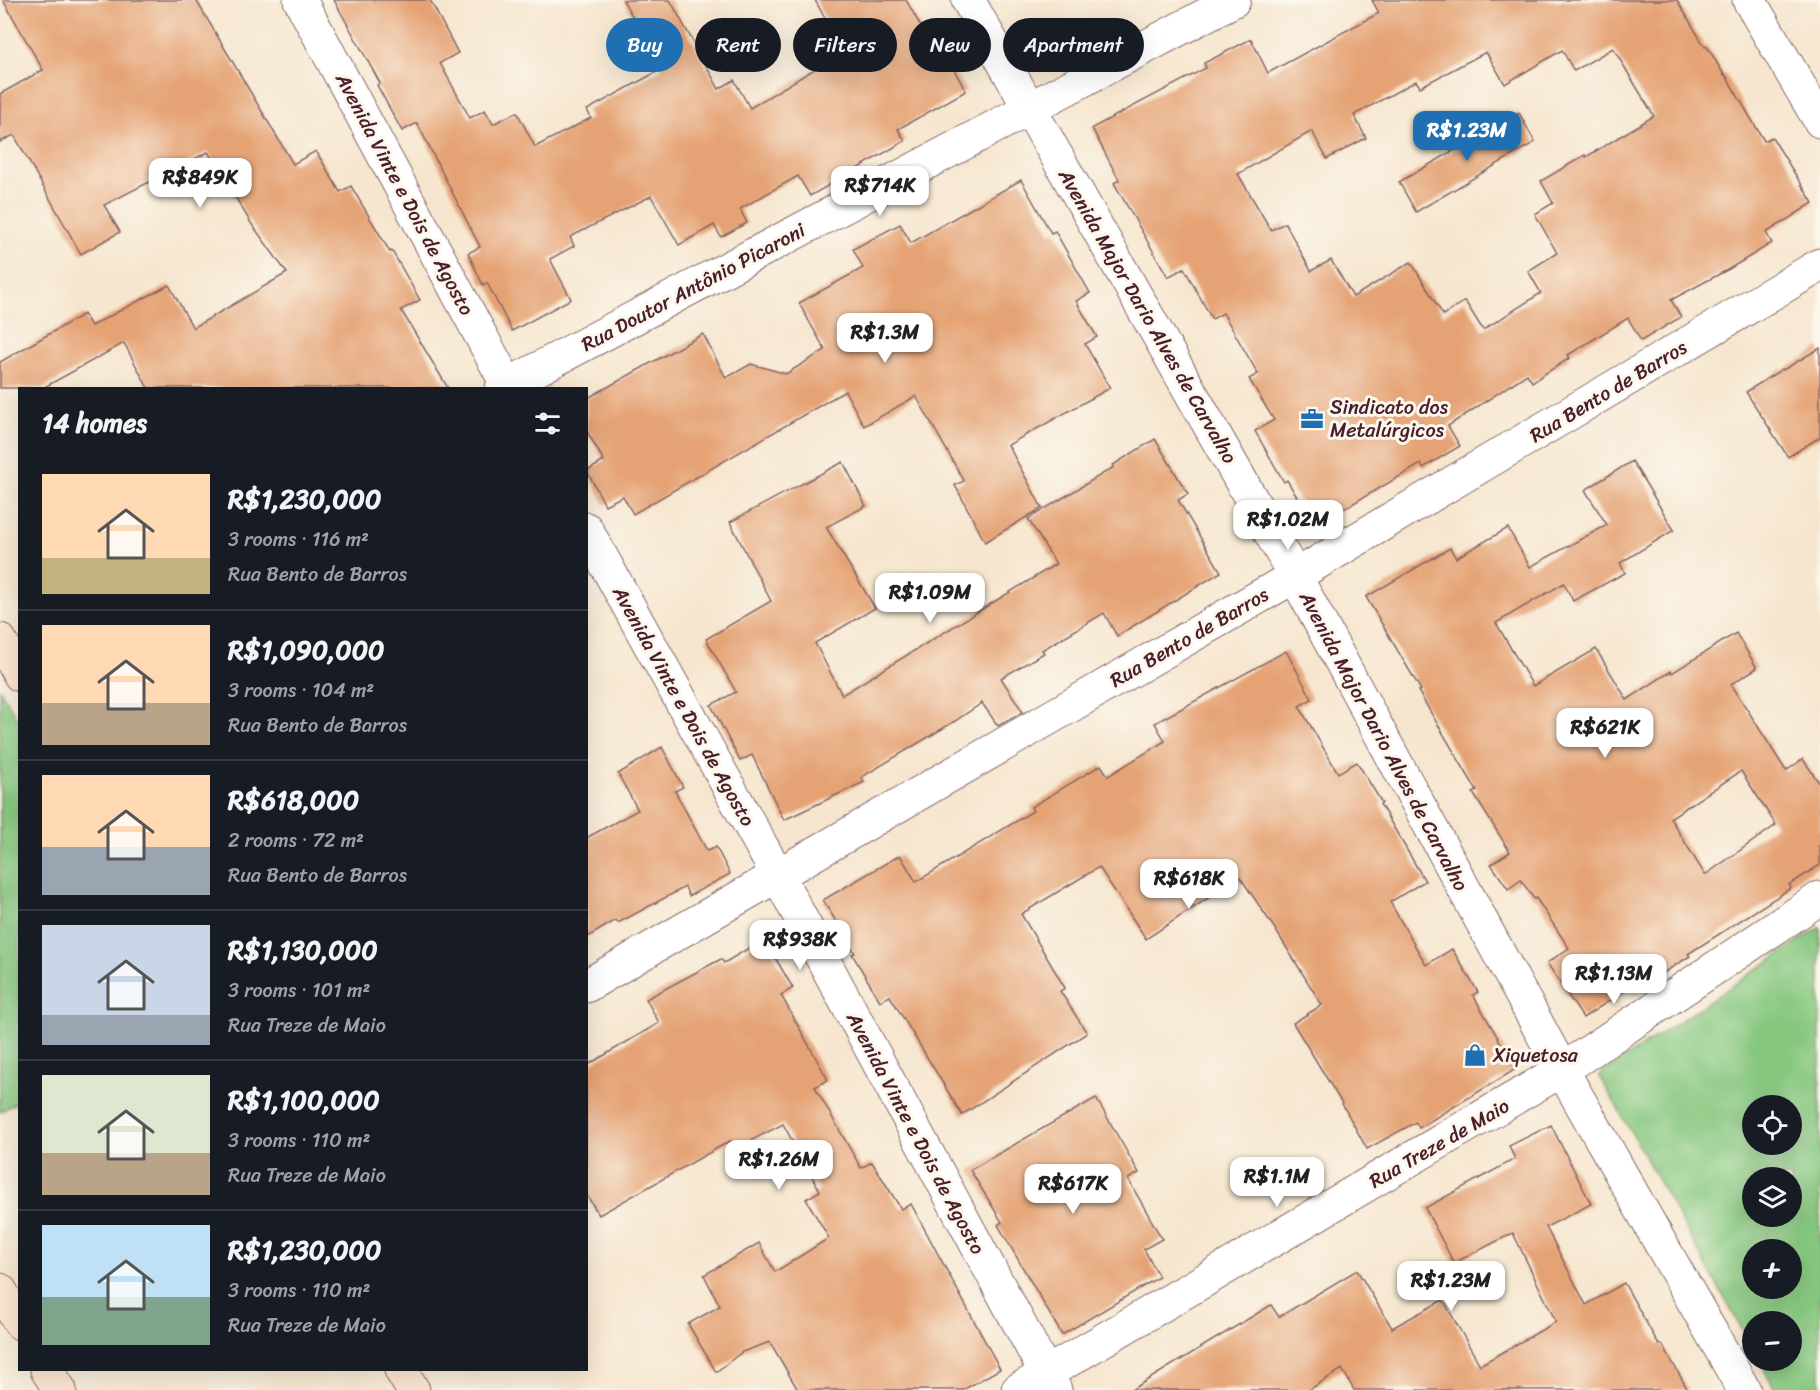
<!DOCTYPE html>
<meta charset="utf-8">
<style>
:root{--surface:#171b24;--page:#242831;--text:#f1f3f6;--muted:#9ea1a6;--line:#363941;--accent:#1f6fb2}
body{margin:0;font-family:Sriracha,sans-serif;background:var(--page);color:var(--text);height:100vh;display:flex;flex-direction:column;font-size:22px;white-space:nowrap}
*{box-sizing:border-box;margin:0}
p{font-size:20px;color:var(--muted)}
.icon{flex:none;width:33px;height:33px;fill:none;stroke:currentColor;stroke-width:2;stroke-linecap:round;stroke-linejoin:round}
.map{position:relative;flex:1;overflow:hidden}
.side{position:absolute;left:18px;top:387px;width:570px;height:984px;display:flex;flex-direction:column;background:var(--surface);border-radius:0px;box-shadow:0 6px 24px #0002}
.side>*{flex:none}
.top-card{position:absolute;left:606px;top:18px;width:570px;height:54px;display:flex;gap:12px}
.fabs{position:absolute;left:1742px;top:1095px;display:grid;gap:12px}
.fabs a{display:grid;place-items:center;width:60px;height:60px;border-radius:50%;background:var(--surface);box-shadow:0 6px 24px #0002;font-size:30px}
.price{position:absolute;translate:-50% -51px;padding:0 14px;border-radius:12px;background:#fff;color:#222;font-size:20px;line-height:39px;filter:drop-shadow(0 2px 3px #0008)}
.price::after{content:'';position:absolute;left:50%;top:36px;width:18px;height:14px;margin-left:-9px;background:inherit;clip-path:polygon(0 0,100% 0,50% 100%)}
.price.current{background:var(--accent);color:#fff}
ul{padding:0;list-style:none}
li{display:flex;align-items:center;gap:18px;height:150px;padding:0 24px}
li+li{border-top:2px solid var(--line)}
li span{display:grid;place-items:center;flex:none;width:168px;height:120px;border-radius:0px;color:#555}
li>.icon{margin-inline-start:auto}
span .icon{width:72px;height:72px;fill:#fffc;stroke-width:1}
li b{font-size:26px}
h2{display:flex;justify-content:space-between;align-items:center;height:72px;padding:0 24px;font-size:26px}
.chip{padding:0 21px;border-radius:27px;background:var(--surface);box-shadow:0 6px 24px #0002;font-size:21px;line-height:54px}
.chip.current{background:var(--accent);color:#fff}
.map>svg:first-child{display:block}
</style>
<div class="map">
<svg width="1820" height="1390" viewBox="0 0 1820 1390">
<rect width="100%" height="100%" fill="#fbf7ec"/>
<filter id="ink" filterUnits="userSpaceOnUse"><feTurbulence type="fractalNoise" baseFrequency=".0167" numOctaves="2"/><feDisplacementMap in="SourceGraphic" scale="12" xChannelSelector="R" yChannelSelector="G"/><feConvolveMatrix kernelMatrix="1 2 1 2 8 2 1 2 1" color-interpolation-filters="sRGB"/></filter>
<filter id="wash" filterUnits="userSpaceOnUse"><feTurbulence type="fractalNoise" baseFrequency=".008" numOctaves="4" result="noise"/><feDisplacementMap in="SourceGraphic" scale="24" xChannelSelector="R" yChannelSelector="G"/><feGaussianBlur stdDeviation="1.35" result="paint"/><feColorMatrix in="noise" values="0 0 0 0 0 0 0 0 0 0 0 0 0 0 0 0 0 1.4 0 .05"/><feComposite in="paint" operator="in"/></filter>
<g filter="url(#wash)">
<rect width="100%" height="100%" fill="#f6e6cf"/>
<g fill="#86c77f" stroke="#687355" stroke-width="1.5" fill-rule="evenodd">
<path d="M0,689l20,35 -1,377 -19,11z"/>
<path d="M1820,927v463h-44l-17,-29 32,-1v-38h-39v25l-153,-272zM1752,1106h39v38h-39zM1752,1178h39v38h-39zM1752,1250h39v38h-39z"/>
</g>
<g id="blocks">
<g fill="#e5a374" fill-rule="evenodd">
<path d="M3,0h193l97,164 23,-13 24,41 11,-6 39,66 2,-1 28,49 -19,10 47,78h-300l-24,-45 -81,45h-43v-26l84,-48 7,12 78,-41 24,43 94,-55 -36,-50 -43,-71 -104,53 16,27 -39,22 -67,-119 -14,7v-48l43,-24z"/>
<path d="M334,0h96l28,53 -18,10 30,55 15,-8 8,14 24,-12 18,35 56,-29 -4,-8 75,-41 -39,-69h47l49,89 15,-9 16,28 93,-56 -28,-52h91l18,32 6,-4 36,63 -68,38 7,12 -95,55 -12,-20 -58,33 7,14 -26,14 -7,-12 -35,20 -28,-49 -81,41 4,9 -24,13 21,40 -59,32 -25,-48 -4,2 -15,-32 12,-6 -63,-124 -15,8 -25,-46 3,-2z"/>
<path d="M1372,0h305l28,47 2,-1 17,29 1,-1 39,67 8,-4 41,66 -47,30 6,10 -43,26 -58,31 10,17 -40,24 -13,-23 -60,37 2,3 -38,24 -5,-8 -79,52 12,20 -37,22 -2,-4 -107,62 -27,-46 -3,2 -29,-51 19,-11 -25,-41 9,-5 -35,-61 -11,6 -28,-51 -16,9 -54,-94 5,-3 -27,-52 114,-60 -2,-5 47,-24 17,34 111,-60zM1613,48l41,68 -68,41 -1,-2 -44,26 12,22 -18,11 22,39 -29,18 13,22 -58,37 -18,-29 -22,14 -32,-53 -58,35 -22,-37 -20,11 -26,-48 -14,7 -33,-56 74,-43 15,28 39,-21 -12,-23 62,-34 4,6 66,-35 19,32 57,-34 12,21z"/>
<path d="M1519,113l16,29 -119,70 -17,-30z"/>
<path d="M1021,180l30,53 4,-2 35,62 -14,8 21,36 -12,7 25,44 -102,57 34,63 -57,34 -30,-57 9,-4 -48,-85 -52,30 -19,-35 -212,123 -10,-18 -18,9 -18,-34 17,-10 -18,-31v-31l117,-65 23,44 25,-14 35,10 39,-24 -26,-47 64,-35 -10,-19 47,-25 11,19z"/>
<path d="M1820,348v89l-32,20 -42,-65 36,-23 1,1z"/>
<path d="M1155,439l33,55 -10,6 43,72 -104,64 -13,-23 -62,37 2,3 -43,25 22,34 -25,14 -16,-23 -27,18 -93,56 2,5 -80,38 -32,-65 -12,6 -29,-56 25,-13 -30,-53 65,-38 -41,-79 113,-60 23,44 -40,21 49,81 -60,35 27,52 214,-131 -28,-45 86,-52 -1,-2z"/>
<path d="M1632,461l42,69 -54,33 5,10 -52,28 -9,-18 -68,40 37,63 63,-37 31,51 44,-29 1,2 64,-40 21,35 -26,16 55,87 17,-12 17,25v81l-31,20 2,3 -103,66 2,2 -52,33 -3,-5 -52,34 -36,-55 22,-15 -33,-50 -2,1 -13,-19 -13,9 -17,-25 19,-12 -37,-59 4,-2 -59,-100 3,-1 -55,-93 84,-49 6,10 52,-30 22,39 77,-42 -22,-35zM1741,771l35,54 -71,50 -35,-57z"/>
<path d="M1286,651l26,48 -13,7 39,67 19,-11 25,41 -2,1 45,77 -35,21 36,63 26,-16 26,43 -5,3 43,74 -97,59 -3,-6 -49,27 -27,-49 -47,-77 29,-18 -47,-76 -35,-52 -94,62 -47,-72 -78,47 44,74 -5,3 27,42 -125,82 -72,-119 -10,5 -28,-47 3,-1 -32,-53 77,-45 16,27 117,-71 -2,-4 70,-42 7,11 57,-35 -10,-18z"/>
<path d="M662,747l21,40 -8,4 32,60 9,-4 14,27 -41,22 -4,-9 -67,36 -2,-3 -30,18v-100l52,-28 -20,-36z"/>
<path d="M764,939l29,49 -12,7 47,85 -13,7 46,81 11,-6 29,47 10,-5 89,165 -37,21h-165l-28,-48 -28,10 -26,20 -28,-48 32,-18 -16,-31 55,-32 16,29 54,-34 -23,-39 14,-8 -37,-67 -48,25 -5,-8 -131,74 -13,-21v-128l73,-43 -13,-24 75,-40 3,4z"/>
<path d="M1096,1098l43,75 -11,6 34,60 -18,10 15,28 -97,58 -64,-110 4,-3 -32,-52z"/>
<path d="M1551,1125l40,79 -45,23 40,78 38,-22 35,62 3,-1 26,46h-334l-12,-21 -33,21h-178l140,-85 8,12 78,-47 35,58 51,-28 37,65 76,-43 -43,-89 -59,30 -29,-55 90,-49 -6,-13z"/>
</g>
</g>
</g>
<g filter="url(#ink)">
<use href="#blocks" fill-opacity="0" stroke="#866564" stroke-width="1.5"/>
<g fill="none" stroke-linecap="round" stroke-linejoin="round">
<g stroke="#866564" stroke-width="35">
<g id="street">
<path d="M300,0l209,388"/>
<path d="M968,0l327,576 267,494 182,320"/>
<path d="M1749,0l71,121"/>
<path d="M502,388l732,-388"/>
<path d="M586,529l191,345 278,516"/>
<path d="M586,986l709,-410 525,-311"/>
<path d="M1018,1390l544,-320 258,-172"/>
</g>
</g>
<g stroke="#866564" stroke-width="35">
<g id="secondary">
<path d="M0,640l20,35"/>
<path d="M0,1290l20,33"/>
<path d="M47,1370l13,20"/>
<path d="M401,1370l12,20"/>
</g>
</g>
<use href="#street" stroke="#fff" stroke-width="33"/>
<use href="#secondary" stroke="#fce5cf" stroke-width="33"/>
</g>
</g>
<defs>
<g id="office-bare" transform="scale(1.8)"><path d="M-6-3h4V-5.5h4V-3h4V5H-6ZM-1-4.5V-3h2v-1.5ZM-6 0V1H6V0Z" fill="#1f6fb2" stroke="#fbf7ec" stroke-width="2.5" paint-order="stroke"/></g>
<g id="shop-bare" transform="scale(1.8)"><path d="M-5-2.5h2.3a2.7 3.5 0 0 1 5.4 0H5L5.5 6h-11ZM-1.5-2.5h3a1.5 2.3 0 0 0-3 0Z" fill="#1f6fb2" stroke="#fbf7ec" stroke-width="2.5" paint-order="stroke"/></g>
</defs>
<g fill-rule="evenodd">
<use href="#office-bare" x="1312" y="419"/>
<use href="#shop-bare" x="1475" y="1055"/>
</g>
<g text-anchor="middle" stroke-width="6" stroke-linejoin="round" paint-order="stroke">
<g font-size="20" fill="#4a1f2b" stroke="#fbf7ec">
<text transform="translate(405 194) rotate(62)" y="7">Avenida Vinte e Dois de Agosto</text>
<text transform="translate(693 287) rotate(-28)" y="7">Rua Doutor Antônio Picaroni</text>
<text transform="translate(1148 316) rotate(60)" y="7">Avenida Major Dario Alves de Carvalho</text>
<text transform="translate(1608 391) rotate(-31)" y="7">Rua Bento de Barros</text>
<text transform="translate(1189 637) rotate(-30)" y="7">Rua Bento de Barros</text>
<text transform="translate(684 706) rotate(61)" y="7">Avenida Vinte e Dois de Agosto</text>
<text transform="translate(1384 741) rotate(62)" y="7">Avenida Major Dario Alves de Carvalho</text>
<text transform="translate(916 1133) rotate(62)" y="7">Avenida Vinte e Dois de Agosto</text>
<text transform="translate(1439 1143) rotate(-30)" y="7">Rua Treze de Maio</text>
</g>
<g font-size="20" fill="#4a1f2b" stroke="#fbf7ec" text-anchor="start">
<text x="1330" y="414">Sindicato dos<tspan x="1330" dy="23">Metalúrgicos</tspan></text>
<text x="1493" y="1062">Xiquetosa</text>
</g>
</g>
</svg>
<div class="fabs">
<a><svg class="icon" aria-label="locate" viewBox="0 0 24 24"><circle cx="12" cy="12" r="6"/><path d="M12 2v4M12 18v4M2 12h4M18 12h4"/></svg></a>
<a><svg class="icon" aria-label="layers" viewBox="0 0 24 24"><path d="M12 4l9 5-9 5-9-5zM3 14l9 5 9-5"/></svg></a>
<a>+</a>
<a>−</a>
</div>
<b class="price current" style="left:1467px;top:162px">R$1.23M</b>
<b class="price" style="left:200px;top:209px">R$849K</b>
<b class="price" style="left:880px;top:217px">R$714K</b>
<b class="price" style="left:885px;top:364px">R$1.3M</b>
<b class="price" style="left:1288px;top:551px">R$1.02M</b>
<b class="price" style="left:930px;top:624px">R$1.09M</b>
<b class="price" style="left:1605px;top:759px">R$621K</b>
<b class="price" style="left:1189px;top:910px">R$618K</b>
<b class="price" style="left:800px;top:971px">R$938K</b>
<b class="price" style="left:1614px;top:1005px">R$1.13M</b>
<b class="price" style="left:779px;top:1191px">R$1.26M</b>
<b class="price" style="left:1277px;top:1208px">R$1.1M</b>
<b class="price" style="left:1073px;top:1215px">R$617K</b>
<b class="price" style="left:1451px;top:1312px">R$1.23M</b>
<div class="top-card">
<a class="chip current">Buy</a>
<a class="chip">Rent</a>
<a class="chip">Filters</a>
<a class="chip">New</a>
<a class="chip">Apartment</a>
</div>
<section class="side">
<h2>14 homes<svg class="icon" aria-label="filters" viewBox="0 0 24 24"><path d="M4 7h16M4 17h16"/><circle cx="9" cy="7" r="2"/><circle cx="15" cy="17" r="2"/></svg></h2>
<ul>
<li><span style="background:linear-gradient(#ffd9b3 70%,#c2b280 0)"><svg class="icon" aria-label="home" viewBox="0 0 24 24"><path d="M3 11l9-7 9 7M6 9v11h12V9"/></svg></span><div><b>R$1,230,000</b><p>3 rooms · 116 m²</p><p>Rua Bento de Barros</p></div></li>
<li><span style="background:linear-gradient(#ffd9b3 65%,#b9a48a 0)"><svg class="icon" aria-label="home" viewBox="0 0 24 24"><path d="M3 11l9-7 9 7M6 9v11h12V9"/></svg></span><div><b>R$1,090,000</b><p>3 rooms · 104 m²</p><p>Rua Bento de Barros</p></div></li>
<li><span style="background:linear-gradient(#ffd9b3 60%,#9aa5b1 0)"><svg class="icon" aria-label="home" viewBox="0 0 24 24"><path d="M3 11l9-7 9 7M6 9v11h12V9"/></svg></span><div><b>R$618,000</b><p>2 rooms · 72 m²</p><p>Rua Bento de Barros</p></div></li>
<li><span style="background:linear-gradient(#c9d6e8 75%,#9aa5b1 0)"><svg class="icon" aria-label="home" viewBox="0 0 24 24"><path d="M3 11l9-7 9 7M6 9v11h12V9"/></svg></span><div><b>R$1,130,000</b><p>3 rooms · 101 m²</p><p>Rua Treze de Maio</p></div></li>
<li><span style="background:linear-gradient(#dfe7d0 65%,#b9a48a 0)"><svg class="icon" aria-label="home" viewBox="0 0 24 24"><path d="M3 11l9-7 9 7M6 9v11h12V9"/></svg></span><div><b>R$1,100,000</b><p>3 rooms · 110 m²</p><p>Rua Treze de Maio</p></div></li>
<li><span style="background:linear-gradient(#bfe0f5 60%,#7fa58c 0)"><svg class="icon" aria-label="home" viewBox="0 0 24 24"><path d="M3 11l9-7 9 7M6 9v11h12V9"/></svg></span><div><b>R$1,230,000</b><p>3 rooms · 110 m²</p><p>Rua Treze de Maio</p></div></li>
</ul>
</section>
</div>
